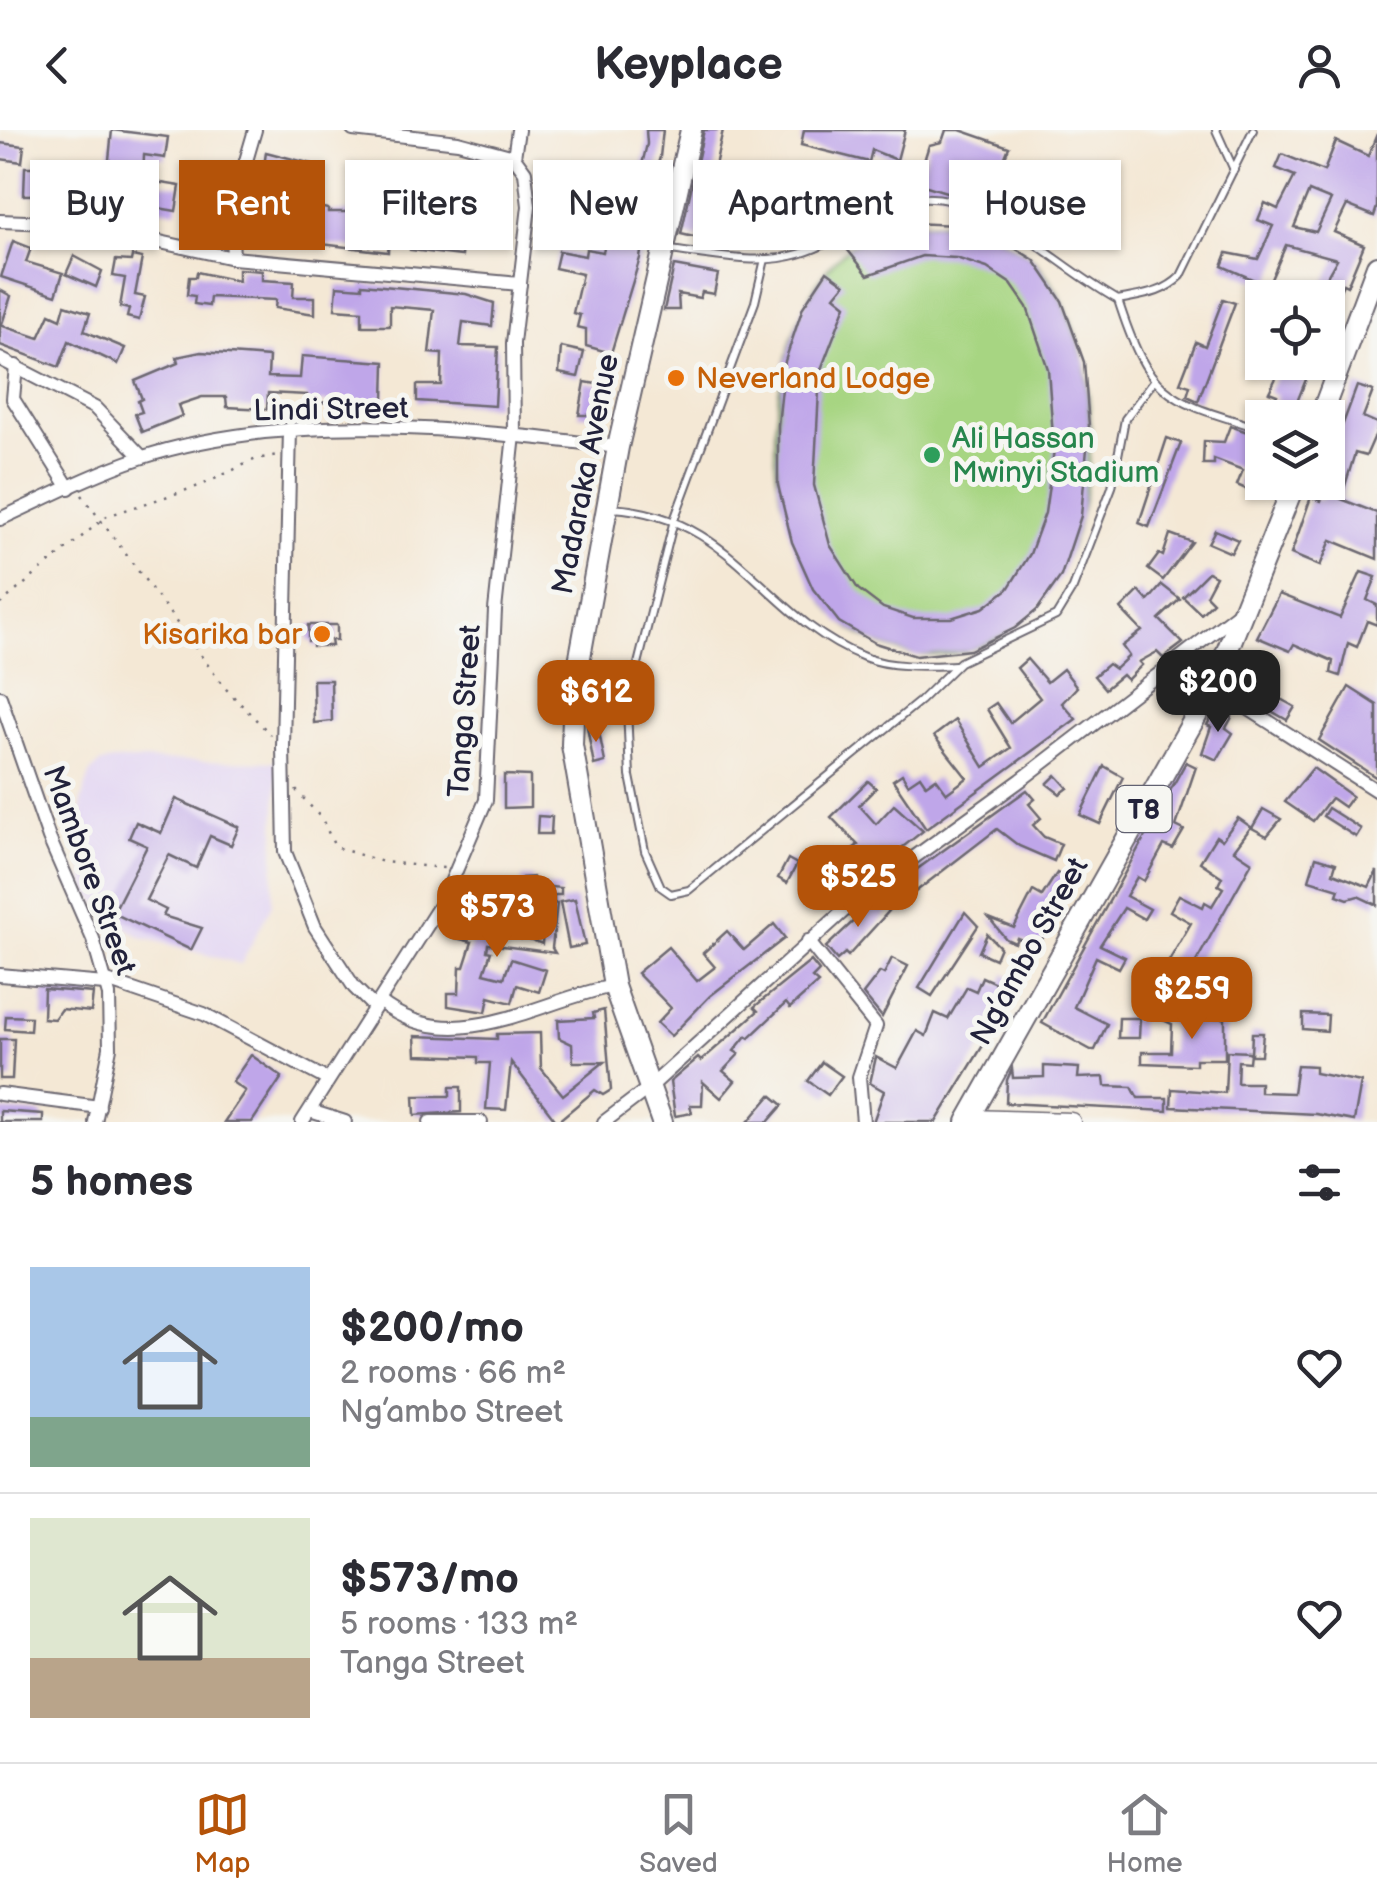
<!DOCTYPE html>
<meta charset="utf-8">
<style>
:root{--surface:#fff;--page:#f2f2f3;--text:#2b2b33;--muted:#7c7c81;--line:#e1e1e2;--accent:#b45309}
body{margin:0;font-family:"Balsamiq Sans",sans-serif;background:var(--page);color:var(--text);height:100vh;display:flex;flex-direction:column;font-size:38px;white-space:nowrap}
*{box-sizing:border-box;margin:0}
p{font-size:32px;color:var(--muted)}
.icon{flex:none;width:55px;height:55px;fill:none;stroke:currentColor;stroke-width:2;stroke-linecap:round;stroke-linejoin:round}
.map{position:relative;height:992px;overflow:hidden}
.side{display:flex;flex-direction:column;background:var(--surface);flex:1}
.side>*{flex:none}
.hud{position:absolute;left:30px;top:30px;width:1318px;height:90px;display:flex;gap:20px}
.tools{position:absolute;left:1245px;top:150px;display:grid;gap:20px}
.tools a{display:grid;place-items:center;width:100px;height:100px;border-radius:0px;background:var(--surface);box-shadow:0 2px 8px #0004;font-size:50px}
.price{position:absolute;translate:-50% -85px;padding:0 22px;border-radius:20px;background:var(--accent);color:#fff;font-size:32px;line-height:65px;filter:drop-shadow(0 2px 5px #0008)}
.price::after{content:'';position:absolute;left:50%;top:60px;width:30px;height:22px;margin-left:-15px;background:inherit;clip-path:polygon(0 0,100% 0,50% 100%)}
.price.active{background:#222;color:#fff}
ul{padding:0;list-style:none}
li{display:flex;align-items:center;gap:30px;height:250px;padding:0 30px}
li+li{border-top:2px solid var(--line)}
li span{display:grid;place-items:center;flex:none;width:280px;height:200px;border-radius:0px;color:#555}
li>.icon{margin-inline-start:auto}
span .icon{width:120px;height:120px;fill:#fffc;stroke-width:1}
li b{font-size:42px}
h2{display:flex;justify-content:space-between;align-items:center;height:120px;padding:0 30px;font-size:42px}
.pill{padding:0 35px;border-radius:0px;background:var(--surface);box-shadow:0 2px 8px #0004;font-size:35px;line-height:90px}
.pill.active{background:var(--accent);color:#fff}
header{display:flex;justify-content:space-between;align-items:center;height:130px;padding:0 30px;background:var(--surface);font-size:45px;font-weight:700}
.dock{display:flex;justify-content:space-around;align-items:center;height:140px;border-top:2px solid var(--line);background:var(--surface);font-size:28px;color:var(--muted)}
.dock a{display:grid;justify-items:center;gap:5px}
.dock .active{color:var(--accent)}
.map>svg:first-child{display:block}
</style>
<header><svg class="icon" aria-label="back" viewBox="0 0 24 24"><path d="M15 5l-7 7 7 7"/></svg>Keyplace<svg class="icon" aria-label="person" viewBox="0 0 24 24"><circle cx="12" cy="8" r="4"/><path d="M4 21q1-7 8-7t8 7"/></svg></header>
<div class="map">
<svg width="1377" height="992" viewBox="0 0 1377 992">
<rect width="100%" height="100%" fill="#f6f6f2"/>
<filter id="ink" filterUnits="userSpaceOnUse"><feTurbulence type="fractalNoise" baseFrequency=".01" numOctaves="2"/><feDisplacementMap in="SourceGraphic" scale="20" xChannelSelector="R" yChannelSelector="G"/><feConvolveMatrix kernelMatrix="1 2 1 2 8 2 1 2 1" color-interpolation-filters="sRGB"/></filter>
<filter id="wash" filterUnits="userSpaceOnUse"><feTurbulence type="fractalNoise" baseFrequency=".0048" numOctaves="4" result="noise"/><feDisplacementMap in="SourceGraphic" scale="40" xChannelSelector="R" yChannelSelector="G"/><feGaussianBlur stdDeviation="2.25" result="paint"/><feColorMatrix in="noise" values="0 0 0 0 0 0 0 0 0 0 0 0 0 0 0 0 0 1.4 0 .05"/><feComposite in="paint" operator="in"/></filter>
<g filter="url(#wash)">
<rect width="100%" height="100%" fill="#f4e8d5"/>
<path fill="#e2d4f3" d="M120,630l158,2 -6,142 -31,60 -100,-27 -34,-22 -22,-27 -4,-87 10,-29 10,-9z"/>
<path fill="#a7d582" stroke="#647c5e" stroke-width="2.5" d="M911,93c20,1 48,-3 68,3 8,2 18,11 25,15 10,7 24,13 32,21 86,94 73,343 -62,386 -23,8 -50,10 -74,3 -67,-20 -83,-51 -105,-115 -5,-16 -13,-33 -16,-50 -14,-70 11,-193 69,-238 18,-13 42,-18 63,-25z"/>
<g id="blocks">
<g fill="#bfa6e9" fill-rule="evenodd">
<path d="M112,0l56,7 -3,21 -21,-3 -1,25 37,6 -4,25 -71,-12z"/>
<path d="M646,0h17l-3,27 -16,52h4l-8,49 -29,95 -25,-7v-17l-9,-2 3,-12 -7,-2 9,-39 -27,-6 4,-17 26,5 1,-7 17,3 6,-26 -31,-7 8,-51 12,2 -4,28 38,8 15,-62z"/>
<path d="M704,0h19l-13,58 35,4 -3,25 -38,-5 -6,26 -17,-4z"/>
<path d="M804,0h101l-8,30 -25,-10 -3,12 -68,-17z"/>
<path d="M946,0h14l49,17 -4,10 -46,39 -42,-13 12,-38 13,-3z"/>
<path d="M1377,4v73l-3,9 -27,-11 -13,27 30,13 -17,41 -4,-2 -15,33v-19h-13l22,-39 -51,-14 -18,41 -46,-20 5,-13 31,6 15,-33 -15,-6 7,-17 13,6 17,-33 -19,-8 6,-14 42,17 12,-30 32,15zM1309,61l22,9 -15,32 -22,-5z"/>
<path d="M0,13l24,3 -2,16 -22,-3z"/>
<path d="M266,22l46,12 -2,10 11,1 -3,32 10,2v3h27l6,-22 13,1 -1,13 18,2 -3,46 -133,-16 1,-22 28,3 2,-24 -32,-3 2,-17 7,1z"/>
<path d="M25,37h23v12l22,1 1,-8 10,1v21l-57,1z"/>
<path d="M196,37l34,13 -3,9 -35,-13z"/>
<circle cx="987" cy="65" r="10"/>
<path d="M419,56h13l-1,29 68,6v4l9,1 -2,18 -43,2 -1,10 -52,-6 4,-42 -17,-1 1,-18 21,1z"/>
<path d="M911,93l68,3 55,34 28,41 22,61 5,64 -8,90 -20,60 -24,34 -22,18 -45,22 -54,6 -41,-13 -36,-21 -26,-33 -21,-47 -14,-57v-60l7,-64 18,-54 24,-36 18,13 -10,12 11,9 -26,67 -6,113 16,60 28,44 25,19 30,10h38l32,-10 25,-19 22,-35 15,-41 9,-63 -6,-81 -21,-62 -16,-23 -24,-16 -31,-10 -34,-2 -54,19 -21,-26 21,-12z"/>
<path d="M13,111l18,7 -5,14 37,11 -7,22 -55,-18z"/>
<path d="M74,126l28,15 -6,16 -30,-13z"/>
<path d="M132,126l10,2 -7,37 10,2 -6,23 -12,-3 2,-8 -9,-2 5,-29 -12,-2 3,-16 15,1z"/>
<path d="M674,136l44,8 -4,20 -12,-2 -2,6 -22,-4 1,16h-15z"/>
<path d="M238,139l24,2v9l32,2 -1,15h22v17l-40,-6 1,-8 -66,-3 -1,9 -15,-2 1,-8 -8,-1 2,-18h7l1,-5 41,9z"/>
<path d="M362,154l104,10 28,9 -2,23 -29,-4 -3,24 38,1 -3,59 -78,-5v-16h24l1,-31 -13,-1 5,-43 -44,-4v20h-28v-15l-27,-2 2,-23 25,2z"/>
<path d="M0,160l11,6 -9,28 -2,-1z"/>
<path d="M1223,169l12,4 -37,98 -11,-5 3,-10 -10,-3 16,-41 9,4z"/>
<path d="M65,175l25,8 -6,18 41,17 -7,16 -49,-23 -10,26 -59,-22v-20l39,13 11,-24 11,5z"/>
<path d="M561,217l23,5 -6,25 -19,-4z"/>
<path d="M201,222l68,5 -1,20 32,1 2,-22 83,6 -1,38 -77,3v-8l-39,-2 -1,16 -40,-2 -1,-10h-24l-24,8 4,11 -40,16 -7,-18 7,-2 -4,-11 4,-2 -7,-18 43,-18 -1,-6z"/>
<path d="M1284,232h29l-18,45 -20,-7 2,-5 -8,-3z"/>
<path d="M585,252l17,3 -6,30h-17z"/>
<path d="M1357,256l16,5 -10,26 14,6v8l-11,25 -11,-3 -14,46 36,14v46l-46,-19 -11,26 -29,-12 20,-57 10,4 15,-34 -8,-3z"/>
<path d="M1230,296l32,11v44l-5,13 -20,-9 6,-15 -29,-11v5h-11l1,-23 20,1z"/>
<path d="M1167,308l14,5 -32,84 -10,-4z"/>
<path d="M1215,400l23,10 -7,13 -23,-10z"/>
<path d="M1170,404l22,8 -29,38 -15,-11 11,-15 4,2z"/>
<path d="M1208,442l8,4 -10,19 7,7 -12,12 -18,-17z"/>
<path d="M1361,442l15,5 -9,23 10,5v20l-10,-4 -10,26 -9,-4 -8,33 -9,-3 2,-12 -39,-17 -4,7 -33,-14 22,-43 61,24z"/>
<path d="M1162,455l18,14 -21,20 24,24 -20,15 -6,-6 -18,10 3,3 -15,15 -5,-5 -17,14 -11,-13 14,-12 7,5 14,-13 -7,-10 20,-15 -21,-22 18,-18 9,10z"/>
<path d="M308,495h29v15h-6l1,6h-19v-5h-5z"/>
<path d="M1027,529l20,23 16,-13 14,18 -15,16 14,16 -150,110 -33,-49 9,-6 6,10 12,-8 6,9 10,-7 11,15 20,-15 -33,-42 21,-16 29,47 27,-19 -24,-39 9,-6 14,20 30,-25 -23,-30z"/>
<path d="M1246,534l19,11 -17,20 -15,-8z"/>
<path d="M313,550h18l1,41 -18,2z"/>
<path d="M1349,557l28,18v73l-58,-38z"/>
<path d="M1275,566l20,11 -8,13 -19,-11z"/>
<path d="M1216,579l16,8 -6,11 7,5 -16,27 -15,-7 9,-26 -4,-2z"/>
<path d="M587,597h11l7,35 -11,3z"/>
<path d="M1186,632l10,5 -20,59 8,4 -11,19 -9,-4 -20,36 -7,-4 -11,19 24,13 -6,10 -20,-11 -24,37 25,12 -6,11 -23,-11 -22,50 33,17 -12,26h-4l-49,-27z"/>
<path d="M1104,636l19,11 -23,47 -20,-9z"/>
<path d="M1313,638l39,28 -8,11 -13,-9 -18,23 -28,-19z"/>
<path d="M504,645l26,1v31l-26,1z"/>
<path d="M1056,645l12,13 -8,6 -13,-10z"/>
<path d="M868,651l8,7 -17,17 17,19 18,-19 29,26 -86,68 -11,-13 27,-22 -7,-10 12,-9 -27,-28z"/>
<path d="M1027,660l8,9 -6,5 12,14 -8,7 11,12 17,7 -7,17 -35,-15 -22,-17 -87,67 -12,-13z"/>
<path d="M176,669l63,28 -8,18 -21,-9 -14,32 -27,-13 -23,45 20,10 -3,6 39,12 -11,22 -78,-37 34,-67 -18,-8 7,-16 25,11z"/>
<path d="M1328,678l33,21 -5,8 -33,-21z"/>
<path d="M1263,679l18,10 -14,17 -15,-8z"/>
<path d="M538,686l14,1 -1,17h-14z"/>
<path d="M1238,688l13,9 -17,23 18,12 -60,107 -7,-4 -11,32 -40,-13 8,-24 23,8 26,-45 -21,-12 9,-16 24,12 2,-5 7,4 11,-18 -5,-3 4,-8 -22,-15 16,-26 6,4z"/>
<path d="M1316,727l20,6 -3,10 36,14 8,-16v34l-19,-9 -10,3 -11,-4 2,-6 -30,-9z"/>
<path d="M788,729l9,5 -10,19 -9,-5z"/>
<path d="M1057,743l17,10 -10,17 -7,-3 -16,30 5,3 -7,17 -22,-9 -2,5 -9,-4 -17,-21 25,10 19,-37 9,5z"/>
<path d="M533,747v8l28,3v7h-7v7h-19v-7h-12l-1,-17z"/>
<path d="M477,768l13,5 -6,17 37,19 1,-3 20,8 3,-39 12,-2 -5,45 3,5 -67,-9 -1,7 4,1 -7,21 20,5 7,-19 35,11 -7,22 -22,-7 -5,18 -23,-6 -3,15 -38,-6v-13h11l1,-26h4l8,-25 -16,-4 7,-24 7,3z"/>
<path d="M575,769l10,46 -16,3 -9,-46z"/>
<path d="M877,769l12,12 -41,45 -3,-3 -8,7 -11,-13z"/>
<path d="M965,782l13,14 -46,70 -13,-8z"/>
<path d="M774,794l11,14 -75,58 -39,40 -14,-13 14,-15 -34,-35 31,-26 29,34 18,-14 -12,-14 24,-22 17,19z"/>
<path d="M987,804l13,13 -5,12 -16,-7z"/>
<path d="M892,828l16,8 -26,51 -19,-23 17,-22 4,2z"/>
<path d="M811,831l8,10 -7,7 6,5 -28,25 -4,-5 -37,35 -3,-2 -12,15 5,3 -16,17 12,10 -14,17 -18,-16 -1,23h-12l2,8 -17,3 -5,-34 28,-24 3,3 57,-50 -4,-4z"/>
<path d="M1005,844l11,6 -13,33 -67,109h-63l11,-31 -14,-8 6,-26 21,11 20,-37 9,5 9,-23 13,6 19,-32 9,4 6,-14 18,8z"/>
<path d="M44,859l49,4 -2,19 -30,-3 -7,10 -11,-1z"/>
<path d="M604,880l7,80 -8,5 -8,-5 -38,32 -46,-60 -5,48 -20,-1 4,-46h-12v-6l-62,-2 -1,-19 82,3v-5l43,-1 1,35 22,27 41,-33h-31l-1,-18 -13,-6 -1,-18 36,-2 -1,-5z"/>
<path d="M1303,884l25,1 -1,16 -24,-2z"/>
<path d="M6,886l25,1 -1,14 -25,-2z"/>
<path d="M1119,888h21l-1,20h-21z"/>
<path d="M1159,888h66v41h-29v6l-54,-2v-11h29l1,-28z"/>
<path d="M1252,903h11l-2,22h-10z"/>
<path d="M0,909h14l-2,40h-12z"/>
<path d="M1227,921l23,1 -1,10 -11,-1 -1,22h23v9l33,1 4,-28 18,1v7l46,9 -7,39 -38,-7 -145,-7 1,-18 53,4z"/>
<path d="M251,925l31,22 -30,45h-28l21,-31 -13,-9z"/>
<path d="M822,932l20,14 -14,19 -20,-14z"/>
<path d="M1044,936l35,2 -1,10 26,-1 1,9 27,1 6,11h29v13l-161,-8 1,-23 5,-11 1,9 31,-1z"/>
<path d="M450,957h11v25l-46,3 -1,-19h36z"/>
<path d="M771,965l12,10 -15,17h-20z"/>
<path d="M0,981l43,3v8h-43z"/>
</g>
</g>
</g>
<g filter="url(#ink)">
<use href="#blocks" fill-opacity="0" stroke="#6c6771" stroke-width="2.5"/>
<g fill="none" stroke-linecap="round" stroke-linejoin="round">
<g stroke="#6c6771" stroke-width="10">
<g id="service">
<path d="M1216,0l18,40"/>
<path d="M670,120c41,5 88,16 129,4 68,-19 93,-82 177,-45 50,22 94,64 142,91 24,-5 45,-6 63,-24l72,-146"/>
<path d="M765,129l-10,43 -81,218 -47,188 3,68 15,75 16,36 10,7 18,-4 231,-189 40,-39 96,-46 17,-28 39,-101 13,-68 28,-37"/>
<path d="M1118,170c32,99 49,100 144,129"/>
<path d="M612,378c124,8 151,109 252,149 27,11 63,9 91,8"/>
</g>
</g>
<g stroke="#6c6771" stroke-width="16">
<g id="minor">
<path d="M353,0l105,12 56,15"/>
<path d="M0,91l78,3 155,34 287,26"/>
<path d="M233,128l-2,-46 24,-82"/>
<path d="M0,229l95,49 47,49"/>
<path d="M16,236l-3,33 56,89"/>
<path d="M290,299l-7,318 2,105 30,75 39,60 20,20"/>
<path d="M0,389c46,-21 92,-45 140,-61 148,-49 326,-29 478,-11"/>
<path d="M1213,556l164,105"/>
<path d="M0,567l49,141 44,101 16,56 1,53 -15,74"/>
<path d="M808,811l68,85 -17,51 4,45"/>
<path d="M0,845l105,9"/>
<path d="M104,850l100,34 124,66"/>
<path d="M379,871c74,60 158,-1 235,-15"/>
<path d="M0,964l99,13"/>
<path d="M310,981l35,11"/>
<path d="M302,992l142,-223 42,-99 9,-190 19,-175 -1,-92 16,-137 -4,-34 -11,-15 4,-27"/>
<path d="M430,992h51"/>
<path d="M604,992l46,-35 208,-189 163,-118 220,-169"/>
</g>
</g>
<g stroke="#6c6771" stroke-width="21">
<path id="secondary" d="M969,989l102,3"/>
</g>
<g stroke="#6c6771" stroke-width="24">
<path id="primary" d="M662,992l-48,-136 -42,-241 2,-55 44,-243 73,-317"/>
</g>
<g stroke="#6c6771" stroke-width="24">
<g id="trunk">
<path d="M1320,288l57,-152"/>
<path d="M967,992l246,-436 82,-204"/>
</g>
</g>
<g stroke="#6c6771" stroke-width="2.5" stroke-dasharray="2.5 8" stroke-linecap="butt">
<path d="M82,365l143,193 46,47"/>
<path d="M0,474l107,-88 95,-31 54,-26 22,-4"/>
<path d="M296,660l26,29 13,28 48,15 61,6"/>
</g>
<use href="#service" stroke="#fff" stroke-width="6"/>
<use href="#minor" stroke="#fff" stroke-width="12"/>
<use href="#secondary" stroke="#fff" stroke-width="18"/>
<use href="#primary" stroke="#fff" stroke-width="20"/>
<use href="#trunk" stroke="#fff" stroke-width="20"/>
</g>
</g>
<g fill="#e8710a" stroke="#f6f6f2" stroke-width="4">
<circle cx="676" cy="248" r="10"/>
<circle cx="322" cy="504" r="10"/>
</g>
<circle fill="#2e9e5b" stroke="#f6f6f2" stroke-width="4" cx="932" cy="325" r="10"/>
<g text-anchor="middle" stroke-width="10" stroke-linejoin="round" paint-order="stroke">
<rect fill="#f6f6f2" stroke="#626272" stroke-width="2.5" x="1116.5" y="656" width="55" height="46" rx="8"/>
<g font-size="28" font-weight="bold" fill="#22223b">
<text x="1144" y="689">T8</text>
</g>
<g font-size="30" fill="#c56008" stroke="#f6f6f2" text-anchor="start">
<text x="696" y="258">Neverland Lodge</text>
<text x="302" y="514" text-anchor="end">Kisarika bar</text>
</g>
<g font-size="30" fill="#22223b" stroke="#f6f6f2">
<text transform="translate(331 279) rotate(-1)" y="10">Lindi Street</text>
<text transform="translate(585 344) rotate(-79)" y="10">Madaraka Avenue</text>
<text transform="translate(464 581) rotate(-86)" y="10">Tanga Street</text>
<text transform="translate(90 740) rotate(70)" y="10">Mambore Street</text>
<text transform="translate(1029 821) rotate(-61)" y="10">Ng’ambo Street</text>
</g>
<g font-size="30" fill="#27864d" stroke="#f6f6f2" text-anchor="start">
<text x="952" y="318">Ali Hassan<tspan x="952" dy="34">Mwinyi Stadium</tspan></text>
</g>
</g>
</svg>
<div class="tools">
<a><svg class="icon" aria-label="locate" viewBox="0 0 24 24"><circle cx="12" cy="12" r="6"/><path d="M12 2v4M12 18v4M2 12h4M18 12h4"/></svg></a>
<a><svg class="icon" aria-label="layers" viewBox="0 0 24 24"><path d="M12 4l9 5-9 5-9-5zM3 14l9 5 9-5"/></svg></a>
</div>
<b class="price active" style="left:1218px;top:605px">$200</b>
<b class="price" style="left:596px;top:615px">$612</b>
<b class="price" style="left:858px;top:800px">$525</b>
<b class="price" style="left:497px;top:830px">$573</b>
<b class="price" style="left:1192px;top:912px">$259</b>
<div class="hud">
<a class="pill">Buy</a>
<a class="pill active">Rent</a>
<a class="pill">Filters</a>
<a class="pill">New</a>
<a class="pill">Apartment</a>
<a class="pill">House</a>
</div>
</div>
<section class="side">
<h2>5 homes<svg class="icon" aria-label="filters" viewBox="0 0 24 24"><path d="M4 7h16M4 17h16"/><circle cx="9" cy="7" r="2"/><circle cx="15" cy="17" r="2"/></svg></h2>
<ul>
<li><span style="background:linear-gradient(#a9c7e8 75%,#7fa58c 0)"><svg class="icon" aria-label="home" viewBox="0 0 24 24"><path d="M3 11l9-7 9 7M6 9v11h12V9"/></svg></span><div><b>$200/mo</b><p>2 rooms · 66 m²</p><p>Ng’ambo Street</p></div><svg class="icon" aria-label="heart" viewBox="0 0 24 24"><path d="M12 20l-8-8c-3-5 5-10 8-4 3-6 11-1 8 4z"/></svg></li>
<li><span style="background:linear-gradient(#dfe7d0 70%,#b9a48a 0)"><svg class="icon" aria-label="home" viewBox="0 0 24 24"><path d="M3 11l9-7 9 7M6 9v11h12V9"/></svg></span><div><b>$573/mo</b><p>5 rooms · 133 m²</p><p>Tanga Street</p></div><svg class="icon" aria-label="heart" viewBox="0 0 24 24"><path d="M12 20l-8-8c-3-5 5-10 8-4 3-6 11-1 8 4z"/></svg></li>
</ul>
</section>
<nav class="dock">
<a class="active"><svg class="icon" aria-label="map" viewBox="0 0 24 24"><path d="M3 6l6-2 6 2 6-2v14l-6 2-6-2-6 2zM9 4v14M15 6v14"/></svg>Map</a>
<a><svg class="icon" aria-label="saved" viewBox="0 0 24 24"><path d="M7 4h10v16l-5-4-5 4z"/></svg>Saved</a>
<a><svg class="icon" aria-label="home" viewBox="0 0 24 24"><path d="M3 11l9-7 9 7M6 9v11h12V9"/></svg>Home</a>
</nav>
